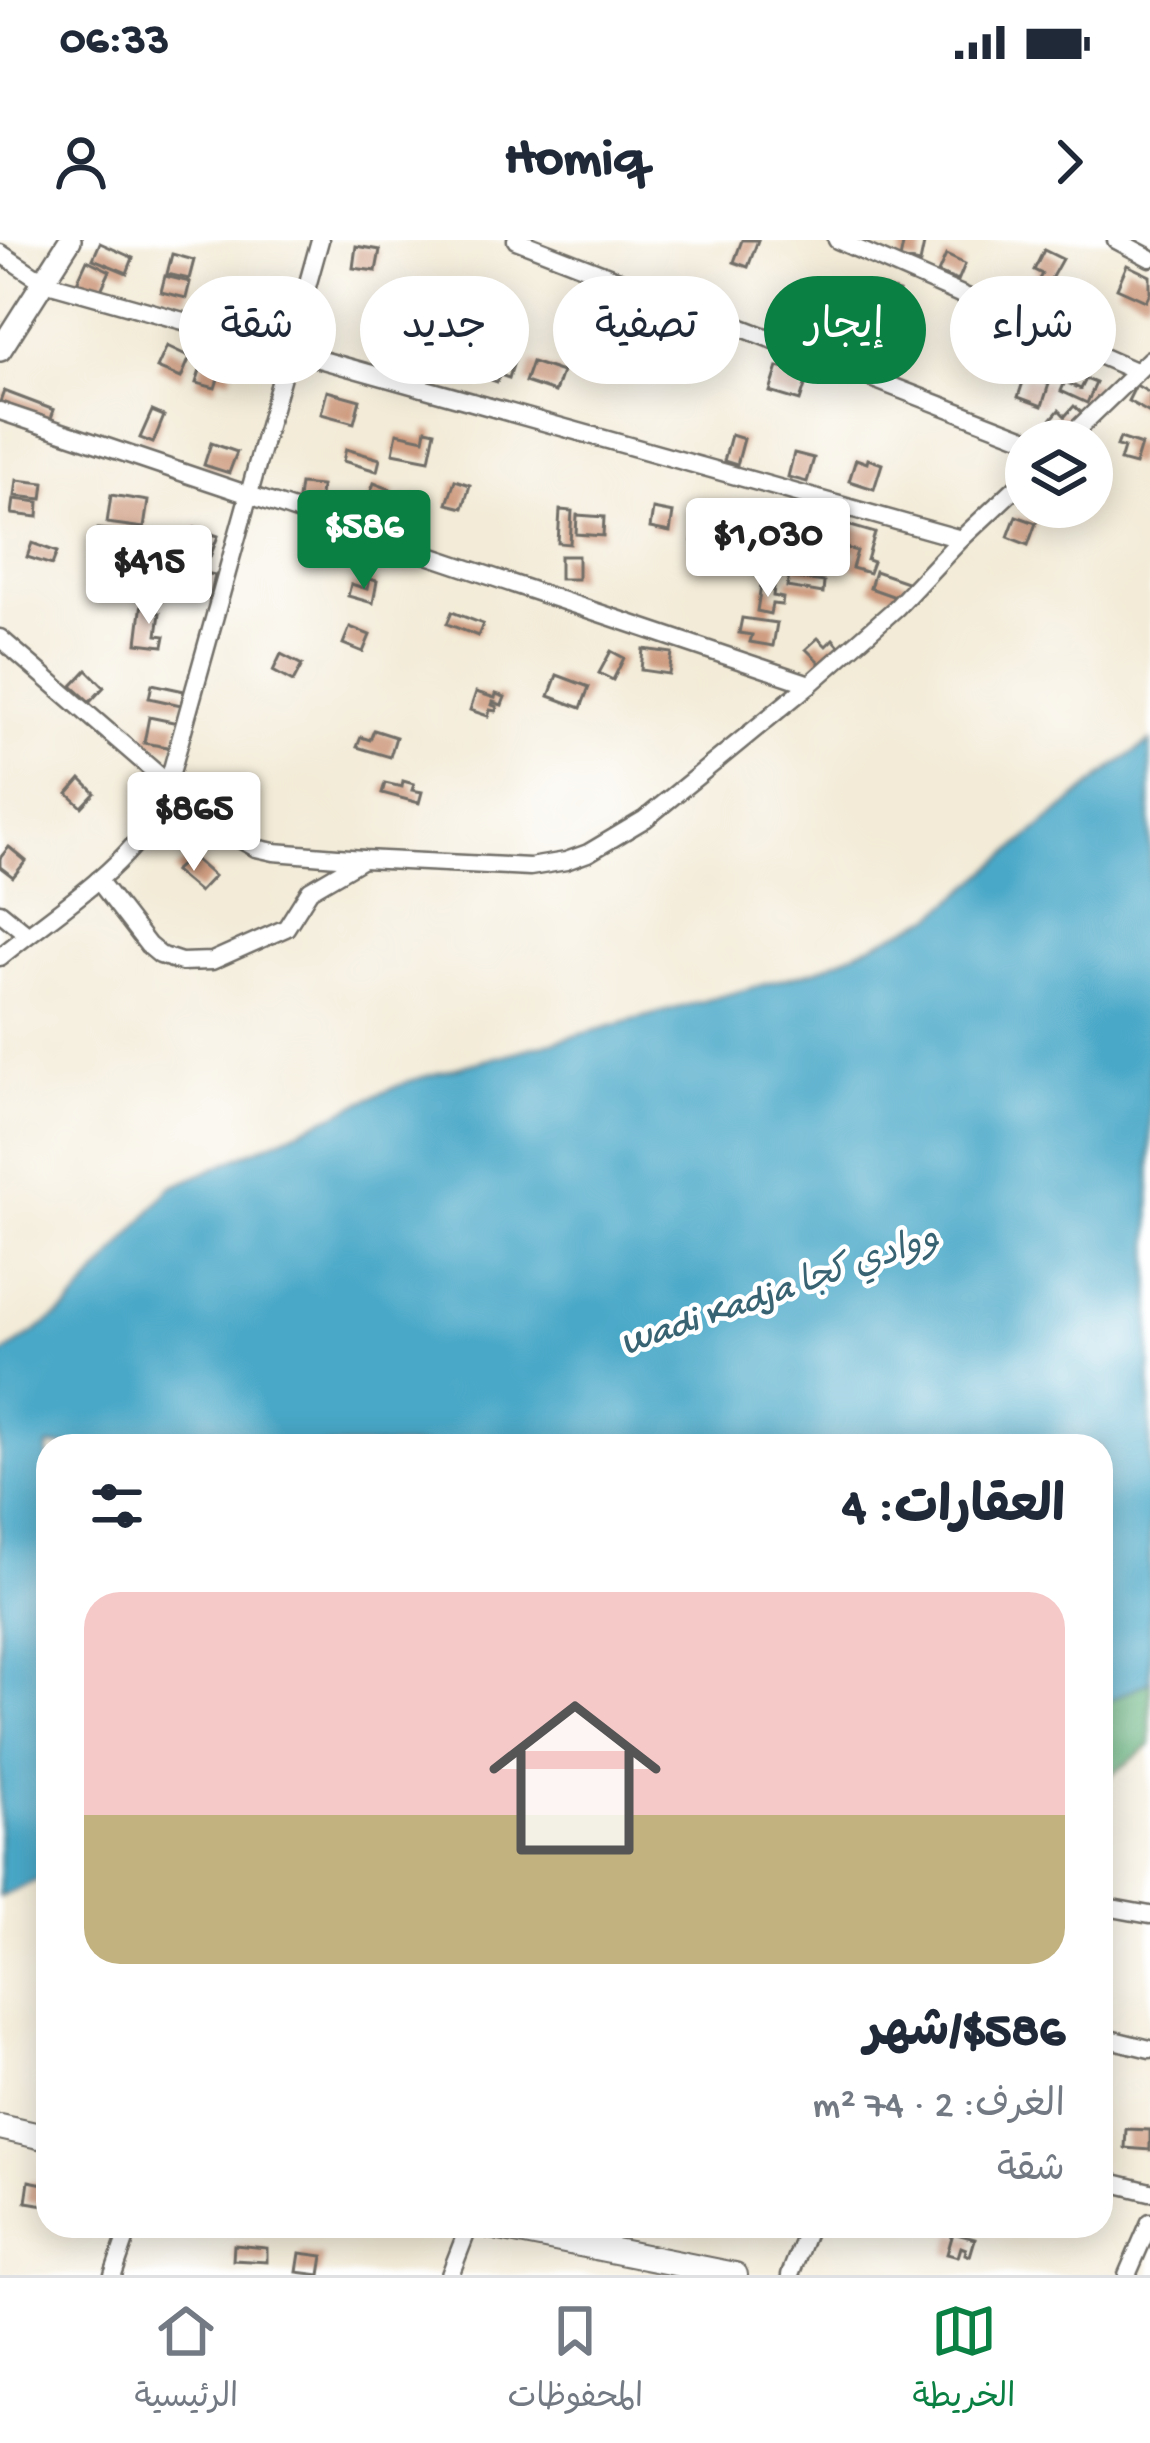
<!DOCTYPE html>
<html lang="ar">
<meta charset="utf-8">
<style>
:root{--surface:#fff;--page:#f2f2f3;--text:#1f2937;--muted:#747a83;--line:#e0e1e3;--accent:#0b8043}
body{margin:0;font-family:"Gochi Hand","Playpen Sans Arabic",sans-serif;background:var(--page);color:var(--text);direction:rtl;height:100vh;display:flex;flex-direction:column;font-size:45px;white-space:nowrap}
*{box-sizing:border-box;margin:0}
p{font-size:39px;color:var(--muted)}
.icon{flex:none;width:66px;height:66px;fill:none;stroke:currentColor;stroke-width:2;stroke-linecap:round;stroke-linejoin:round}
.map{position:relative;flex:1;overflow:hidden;direction:ltr}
.drawer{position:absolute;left:36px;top:1194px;width:1077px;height:804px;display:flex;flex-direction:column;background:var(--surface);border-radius:36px;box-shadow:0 6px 30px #0003;direction:rtl}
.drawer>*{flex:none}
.banner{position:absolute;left:36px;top:36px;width:1080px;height:108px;direction:rtl;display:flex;gap:24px}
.buttons{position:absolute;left:1005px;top:180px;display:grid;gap:24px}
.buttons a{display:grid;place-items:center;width:108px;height:108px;border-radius:50%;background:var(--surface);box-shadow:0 6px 30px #0003;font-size:60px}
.price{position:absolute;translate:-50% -102px;padding:0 27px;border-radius:12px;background:#fff;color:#222;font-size:39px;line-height:78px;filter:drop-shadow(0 3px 6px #0008)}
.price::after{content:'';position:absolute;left:50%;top:72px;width:36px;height:27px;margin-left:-18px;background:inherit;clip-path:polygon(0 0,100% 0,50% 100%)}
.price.on{background:var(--accent);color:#fff}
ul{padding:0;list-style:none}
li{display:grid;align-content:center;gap:24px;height:636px;padding:0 48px}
li span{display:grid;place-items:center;height:372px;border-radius:36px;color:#555}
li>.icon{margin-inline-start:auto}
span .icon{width:216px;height:216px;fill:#fffc;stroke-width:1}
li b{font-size:51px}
h2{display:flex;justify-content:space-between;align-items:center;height:144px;padding:0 48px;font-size:51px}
.pill{padding:0 42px;border-radius:54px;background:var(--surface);box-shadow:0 6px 30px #0003;font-size:42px;line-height:108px}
.pill.on{background:var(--accent);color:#fff}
.status{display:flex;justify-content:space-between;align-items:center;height:84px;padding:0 60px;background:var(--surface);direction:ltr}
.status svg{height:33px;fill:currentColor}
header{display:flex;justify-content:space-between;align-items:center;height:156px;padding:0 48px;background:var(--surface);font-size:54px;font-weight:700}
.tabs{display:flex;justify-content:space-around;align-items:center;height:168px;border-top:3px solid var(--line);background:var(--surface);font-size:33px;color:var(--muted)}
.tabs a{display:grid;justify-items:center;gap:6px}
.tabs .on{color:var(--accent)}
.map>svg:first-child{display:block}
</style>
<div class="status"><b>06:33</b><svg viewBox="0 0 49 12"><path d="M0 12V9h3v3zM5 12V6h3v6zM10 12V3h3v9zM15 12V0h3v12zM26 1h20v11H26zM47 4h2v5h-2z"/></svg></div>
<header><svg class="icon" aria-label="forward" viewBox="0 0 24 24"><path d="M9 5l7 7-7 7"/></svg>Homiq<svg class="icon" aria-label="person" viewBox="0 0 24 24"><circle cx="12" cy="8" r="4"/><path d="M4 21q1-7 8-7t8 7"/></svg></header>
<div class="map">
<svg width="1150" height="2035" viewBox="0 0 1150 2035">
<rect width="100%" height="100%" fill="#fff"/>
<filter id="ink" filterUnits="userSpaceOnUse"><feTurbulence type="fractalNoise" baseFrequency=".00833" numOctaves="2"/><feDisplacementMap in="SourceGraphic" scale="24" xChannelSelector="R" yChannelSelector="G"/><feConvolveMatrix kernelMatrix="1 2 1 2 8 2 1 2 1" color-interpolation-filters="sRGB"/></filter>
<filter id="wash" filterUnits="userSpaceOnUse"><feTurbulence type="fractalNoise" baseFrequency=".004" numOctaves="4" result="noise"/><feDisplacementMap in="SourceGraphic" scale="48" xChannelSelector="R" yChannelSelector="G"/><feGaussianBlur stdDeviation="2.7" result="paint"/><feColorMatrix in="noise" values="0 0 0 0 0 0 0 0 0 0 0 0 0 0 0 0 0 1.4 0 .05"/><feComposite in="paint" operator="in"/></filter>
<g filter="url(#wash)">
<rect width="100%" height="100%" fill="#f3ebd7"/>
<path fill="#64b27c" stroke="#486e54" stroke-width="3" d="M1150,1441v65l-49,37v-79z"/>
<path fill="#49a8c8" stroke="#3a6a7a" stroke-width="3" d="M1150,502v939l-49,23v-258h-1053v429l-48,22v-541l68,-47 102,-121 239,-107 408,-111 117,-54 183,-152z"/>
<g id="blocks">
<g fill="#cf9d81">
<path d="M742,0h16l-10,27 -14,-5z"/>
<path d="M904,0l20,4 -4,19 -20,-4z"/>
<path d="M100,3l33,15 -6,15 -34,-14z"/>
<path d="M356,6l24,4 -4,21 -23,-3z"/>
<path d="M1044,10l18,9 -15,27 -9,-5 4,-7 -8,-4z"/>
<path d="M172,14l22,6 -5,19 -22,-5z"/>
<path d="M946,15l19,9 -7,17 -20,-8z"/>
<path d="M87,20l23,11 -10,21 -23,-10z"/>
<path d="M1127,25l23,11v17l-4,8 -29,-13z"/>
<path d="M165,36l25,6 -4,16 -25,-6z"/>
<path d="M880,46l19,6 -6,20 -19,-5z"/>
<path d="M464,87l55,18 -10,33 -9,-3 -3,7 -46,-15z"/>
<path d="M873,96l12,4 -3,8 -6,-1 -5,15 -16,-6 4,-14 11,3z"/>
<path d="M1012,103l18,7 -8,22 -18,-7z"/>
<path d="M167,106l23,11 -9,21 -24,-10z"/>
<path d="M203,121l30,10 -3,8 -11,-3 -4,12 -19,-5z"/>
<path d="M532,122l30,10 -7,20 -30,-10z"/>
<path d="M778,127l30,9 -8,25 -30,-9z"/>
<path d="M1025,136l24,8 -7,22 -24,-9z"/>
<path d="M1086,139l10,4 -9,20 -26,-12 4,-9 16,7z"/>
<path d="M1136,145l14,8v20l-22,-12z"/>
<path d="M4,151l50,19 -4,11 -50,-19z"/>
<path d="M327,151l33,9 -6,23 -33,-9z"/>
<path d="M1074,166l9,8 -21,23 -15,-13 12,-14 6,6z"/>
<path d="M152,171l12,5 -11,27 -13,-5z"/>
<path d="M426,189l9,2 -6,29 -36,-7 4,-20 27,6z"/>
<path d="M731,195l13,4 -7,26 -13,-4z"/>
<path d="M1120,198l21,7 -6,20 -15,-4 4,-13 -7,-2z"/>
<path d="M211,203l26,9 -8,21 -25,-8z"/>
<path d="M346,209l34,10 -3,12 -34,-10z"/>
<path d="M794,213l20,5 -7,24 -19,-5z"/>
<path d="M856,219l11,4 1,-4 14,5 -8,25 -25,-8z"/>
<path d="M17,240l27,3 -2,16 -27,-3z"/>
<path d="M455,240l15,5 -7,23 -16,-4z"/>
<path d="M374,243l21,8 -7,19 -21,-8z"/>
<path d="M300,244l21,2 -2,23 -22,-3z"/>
<path d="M111,255l37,6 -4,27 -37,-5z"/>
<path d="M14,259l25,3 -1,15 -26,-3z"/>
<path d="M653,269l20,4 -3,19 -20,-4z"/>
<path d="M560,270l12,1 -2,33 -12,-1z"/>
<path d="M577,275l27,2 -1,19 -27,-2z"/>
<path d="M1016,276l20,7 -8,22 -20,-8z"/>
<path d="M695,278l20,2 -1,13 -9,1 8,1 -1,8 -20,-2z"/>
<path d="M837,282l38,11 -8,27 6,2 -4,11 -17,-5 5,-17 -26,-7z"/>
<path d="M195,288l23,8 -8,21 -11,-4 3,-8 -12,-4z"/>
<path d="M98,289l12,1 -1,13 12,1 -1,15 7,1 -1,12 -32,-3z"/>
<path d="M800,300l30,7 -6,29 -30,-6z"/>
<path d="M32,303l25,9 -5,13 -25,-8z"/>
<path d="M145,308l29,3 -2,20 -29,-3z"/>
<rect x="560" y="316" width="18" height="23"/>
<path d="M194,331l21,4 -5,24 -20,-3z"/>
<path d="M875,331l32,11 -6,17 -31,-11z"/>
<path d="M789,337l35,5 -1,11 -36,-6z"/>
<path d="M369,339l8,2 -4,22 -25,-7 3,-12 16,5z"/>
<path d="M761,345l13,2 -1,9 10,2 -1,7 -10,-1 -2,10 -13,-3z"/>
<path d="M142,362l11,1 -1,9 8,1 -3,22 8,1 -2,10 -26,-3z"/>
<path d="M452,372l31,12 -5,12 -31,-12z"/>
<path d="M742,378l35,5 -4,23 -23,-4 2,-7 -13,-2z"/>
<path d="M350,387l20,8 -7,17 -20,-8z"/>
<path d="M818,398l8,8 7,-7 7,8 -18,18 -16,-16z"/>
<path d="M643,409l29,4 -3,21 -28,-4z"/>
<path d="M611,411l13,7 -11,22 -14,-7z"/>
<path d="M281,414l21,11 -9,17 -20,-11z"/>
<path d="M87,430l17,17 -14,15 -18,-16z"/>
<path d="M557,435l32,12 -8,21 -32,-12z"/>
<path d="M152,444l32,7 -3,14 -32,-7z"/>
<path d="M476,452l19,6 1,-4 9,3 -3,8 -9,-3 -1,3 5,2 -1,4 -6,-1 -2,6 -18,-6z"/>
<path d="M149,477l29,6 -5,25 -29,-5z"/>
<path d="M374,490l22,7 -6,20 -33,-10 4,-10 9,3z"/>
<path d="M81,539l14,14 -13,14 -14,-13z"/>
<path d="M403,541l11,3 -2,6 10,2 -3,11 -37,-10 3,-10 17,4z"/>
<path d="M9,607l17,14 -13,16 -13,-10v-9z"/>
<path d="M191,616l23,20 -15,16 -25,-21z"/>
<path d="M1126,1889l24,1v20l-25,-2z"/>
<path d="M29,1941l19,4 -3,20 -19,-3z"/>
<path d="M953,1993l22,6 -5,17 -5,-2 1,-5 -5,-2 -3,10 -11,-3z"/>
<path d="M234,2005l33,3v14l-34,-2z"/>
<path d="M300,2013l23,3 -3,19 -23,-3z"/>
</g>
</g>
</g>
<g filter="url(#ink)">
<use href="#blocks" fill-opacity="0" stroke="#716e67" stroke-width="3"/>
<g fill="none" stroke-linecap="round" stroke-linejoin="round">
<g stroke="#716e67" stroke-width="21">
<g id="minor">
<path d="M516,0l517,201"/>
<path d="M837,0l298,131"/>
<path d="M1116,0l34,18"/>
<path d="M0,13l44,29 917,257"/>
<path d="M0,171l810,273"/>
<path d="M1065,201l85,-82"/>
<path d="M0,398l170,147 68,53 18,10 18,4 89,7 167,8 36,-6 22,-8 57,-34 165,-135 86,-76 65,-69 65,-61"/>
<path d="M98,640l50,65 12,10 21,7 31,-1 74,-33 24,-38 53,-31"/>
<path d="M0,672l27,22"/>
<path d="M0,717c56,-46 127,-87 162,-152l158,-565"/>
<path d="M1101,1666l49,9"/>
<path d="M1101,1797l49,12"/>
<path d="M1101,1940l49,12"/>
<path d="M113,2035l17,-49"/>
<path d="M450,2035l19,-49"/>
<path d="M790,2035l19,-49"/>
<path d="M1127,2035l23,-53"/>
</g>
</g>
<g stroke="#716e67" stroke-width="26">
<path id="tertiary" d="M0,110l70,-110"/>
</g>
<g stroke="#716e67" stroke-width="28">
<g id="secondary">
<path d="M0,1887l48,11"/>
<path d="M490,1986l245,49"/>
</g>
</g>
<use href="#minor" stroke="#fff" stroke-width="16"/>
<use href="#tertiary" stroke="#fff" stroke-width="21"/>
<use href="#secondary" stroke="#fff" stroke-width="24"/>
</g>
</g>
<g text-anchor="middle" stroke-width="9" stroke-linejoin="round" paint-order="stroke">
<g font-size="36" font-style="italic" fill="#386372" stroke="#fff">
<text transform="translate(779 1047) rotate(-19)" y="13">Wadi Kadja ووادي كجا</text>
</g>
</g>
</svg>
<div class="buttons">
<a><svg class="icon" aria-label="layers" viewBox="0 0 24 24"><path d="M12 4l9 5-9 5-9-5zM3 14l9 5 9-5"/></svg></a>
</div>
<b class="price on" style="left:364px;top:352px">$586</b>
<b class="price" style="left:768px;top:360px">$1,030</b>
<b class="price" style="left:149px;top:387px">$415</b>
<b class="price" style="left:194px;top:634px">$865</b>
<div class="banner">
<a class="pill">شراء</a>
<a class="pill on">إيجار</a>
<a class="pill">تصفية</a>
<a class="pill">جديد</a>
<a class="pill">شقة</a>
</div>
<section class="drawer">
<h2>العقارات: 4<svg class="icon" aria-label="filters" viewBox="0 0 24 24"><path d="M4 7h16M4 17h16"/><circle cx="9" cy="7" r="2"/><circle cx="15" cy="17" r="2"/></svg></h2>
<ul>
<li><span style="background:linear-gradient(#f6c9c9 60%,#c2b280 0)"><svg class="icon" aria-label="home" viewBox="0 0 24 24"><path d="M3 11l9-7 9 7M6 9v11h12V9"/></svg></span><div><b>$586/شهر</b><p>الغرف: 2 · 74 m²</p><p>شقة</p></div></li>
</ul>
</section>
</div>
<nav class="tabs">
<a class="on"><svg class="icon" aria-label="map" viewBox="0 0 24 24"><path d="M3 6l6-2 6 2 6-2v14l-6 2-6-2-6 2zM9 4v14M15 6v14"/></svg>الخريطة</a>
<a><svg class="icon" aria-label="saved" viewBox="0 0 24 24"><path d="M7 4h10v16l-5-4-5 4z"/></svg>المحفوظات</a>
<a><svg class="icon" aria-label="home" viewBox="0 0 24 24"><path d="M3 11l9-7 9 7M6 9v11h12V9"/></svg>الرئيسية</a>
</nav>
